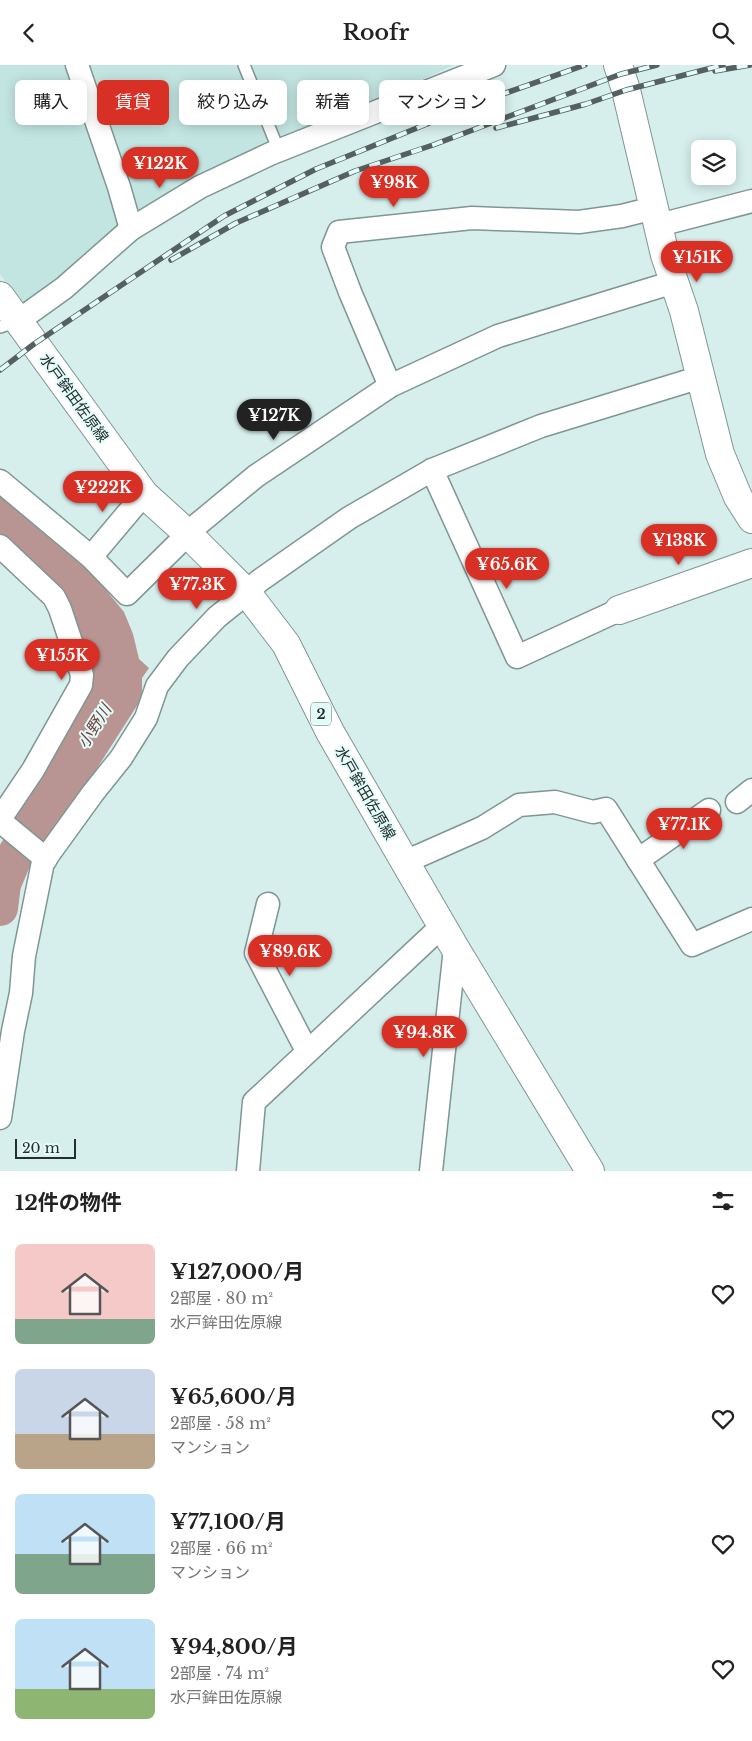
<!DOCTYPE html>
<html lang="ja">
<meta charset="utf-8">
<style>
:root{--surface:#fff;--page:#f6f6f6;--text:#222;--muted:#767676;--accent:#d93025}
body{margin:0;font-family:"Libre Baskerville","Noto Sans JP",serif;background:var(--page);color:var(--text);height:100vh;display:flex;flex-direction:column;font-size:19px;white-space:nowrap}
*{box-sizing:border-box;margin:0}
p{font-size:16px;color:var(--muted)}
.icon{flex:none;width:28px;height:28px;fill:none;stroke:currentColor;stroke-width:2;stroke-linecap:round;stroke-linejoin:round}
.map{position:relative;height:1106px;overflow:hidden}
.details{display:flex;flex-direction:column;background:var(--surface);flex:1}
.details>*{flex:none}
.hud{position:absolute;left:15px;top:15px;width:500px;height:45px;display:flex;gap:10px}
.buttons{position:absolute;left:691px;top:75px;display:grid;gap:10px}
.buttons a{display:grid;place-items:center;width:45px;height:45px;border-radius:8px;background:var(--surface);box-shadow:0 2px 12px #0003;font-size:25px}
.scale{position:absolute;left:15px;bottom:12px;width:61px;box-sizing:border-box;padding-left:5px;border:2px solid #252e2d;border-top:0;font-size:14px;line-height:18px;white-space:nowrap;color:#252e2d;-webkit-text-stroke:4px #e3fcf9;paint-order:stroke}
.price{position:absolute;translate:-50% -42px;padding:0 11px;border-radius:18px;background:var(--accent);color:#fff;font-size:16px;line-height:32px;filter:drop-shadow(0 1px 2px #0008)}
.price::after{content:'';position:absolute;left:50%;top:30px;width:15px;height:11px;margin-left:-8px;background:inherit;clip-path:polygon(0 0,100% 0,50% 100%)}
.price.current{background:#222;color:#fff}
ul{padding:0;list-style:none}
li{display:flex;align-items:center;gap:15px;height:125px;padding:0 15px}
li span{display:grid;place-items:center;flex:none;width:140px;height:100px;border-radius:8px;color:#555}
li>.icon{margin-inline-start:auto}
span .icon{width:60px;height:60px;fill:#fffc;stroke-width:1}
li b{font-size:21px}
h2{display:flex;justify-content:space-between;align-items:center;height:60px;padding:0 15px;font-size:21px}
.pill{padding:0 18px;border-radius:8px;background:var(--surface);box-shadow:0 2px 12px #0003;font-size:18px;line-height:45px}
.pill.current{background:var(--accent);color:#fff}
header{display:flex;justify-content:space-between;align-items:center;height:65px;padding:0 15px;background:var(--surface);font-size:22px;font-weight:600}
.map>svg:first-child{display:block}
</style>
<header><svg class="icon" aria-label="back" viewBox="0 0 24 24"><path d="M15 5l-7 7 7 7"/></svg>Roofr<svg class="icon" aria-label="search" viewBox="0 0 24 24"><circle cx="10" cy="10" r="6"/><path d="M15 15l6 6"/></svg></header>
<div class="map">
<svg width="752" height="1106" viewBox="0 0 752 1106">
<rect width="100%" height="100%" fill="#d6eeec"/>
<path fill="#c2e5e1" d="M0,0h454l-169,76 -192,114 -71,49 -22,-30z"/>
<path fill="#b89592" d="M0,426l88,77 36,44 9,22 6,25 10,9 -7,10v15l-2,8 -55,86 -42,60 -30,-26 31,-46 44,-80 -33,-111 -55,-51z"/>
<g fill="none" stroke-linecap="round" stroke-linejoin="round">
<path stroke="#b89592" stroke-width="36" d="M0,843l3,-24 13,-31 28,-43"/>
<g stroke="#7f9694" stroke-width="14">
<g id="lane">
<path d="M244,0l35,86"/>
<path d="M0,262l18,-6"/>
</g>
</g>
<g stroke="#7f9694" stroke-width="25">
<g id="street">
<path d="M77,0l42,122 12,42"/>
<path d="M659,160l93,-24"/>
<path d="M18,256l46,-33 67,-59 69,-42 70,-33 224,-89"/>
<path d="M390,321l-40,-94 -17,-45 6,-15 133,-14 107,4 43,-6 32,-8"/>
<path d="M432,405l85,187 102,-47"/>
<path d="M0,416l91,76 36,37 71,-70 58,-48 134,-90 108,-50 176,-54"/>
<path d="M0,481l54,51 6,12 22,66 -1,10 -48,85 -33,49"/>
<path d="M91,492l53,-63"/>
<path d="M737,737l15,-12"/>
<path d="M0,756l46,38"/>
<path d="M638,795l71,-50"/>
<path d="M405,797l77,-34 37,-23 36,-3 38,10 13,-3 86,136 60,-26"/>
<path d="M268,839l-12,49 51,98"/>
<path d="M0,1053l13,-87 8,-38 3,-37 19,-94 50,-69 28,-35 25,-40 11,-32 21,-28 39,-41 30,-24 12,-12 90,-63 83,-48 109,-44 160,-49"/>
<path d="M248,1106l6,-69 188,-176"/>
<path d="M431,1106l24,-223"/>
</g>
</g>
<g stroke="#7f9694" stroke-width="30">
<g id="secondary">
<path d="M618,0l8,25 39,165 19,56 36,143 18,43 14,22"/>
<path d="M619,545l133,-47"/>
</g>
</g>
<g stroke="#7f9694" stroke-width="30">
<path id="primary" d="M0,231l144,198 44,40 59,59 39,51 44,88 75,130 50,86 135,223"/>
</g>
<use href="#lane" stroke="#fff" stroke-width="11"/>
<use href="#street" stroke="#fff" stroke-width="22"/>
<use href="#secondary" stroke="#fff" stroke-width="28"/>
<use href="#primary" stroke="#fff" stroke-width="28"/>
<g stroke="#546160" stroke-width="5.5">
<g id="rail">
<path d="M715,6l35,-6"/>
<path d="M496,63l90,-24 40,-14 97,-25"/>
<path d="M171,195l65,-37 119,-52 78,-26 188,-71 36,-9"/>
<path d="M0,305l34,-26 190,-128 92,-47 170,-69 99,-35"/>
</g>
</g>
<use href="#rail" stroke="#e3fcf9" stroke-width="4" stroke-dasharray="11" stroke-linecap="butt"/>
</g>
<g text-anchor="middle" stroke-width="4" stroke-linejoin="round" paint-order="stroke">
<rect fill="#e3fcf9" stroke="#5e6c6a" stroke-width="1" x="311" y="637.5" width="20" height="23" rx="4"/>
<g font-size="14" font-weight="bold" fill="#252e2d">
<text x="321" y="654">2</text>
</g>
<g font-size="15" fill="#252e2d" stroke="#e3fcf9">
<text transform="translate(74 333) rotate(54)" y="5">水戸鉾田佐原線</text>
<text transform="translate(365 728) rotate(60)" y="5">水戸鉾田佐原線</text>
</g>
<g font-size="16" font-style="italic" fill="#74403e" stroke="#e3fcf9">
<text transform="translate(94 661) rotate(-58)" y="6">小野川</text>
</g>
</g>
</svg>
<div class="buttons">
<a><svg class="icon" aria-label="layers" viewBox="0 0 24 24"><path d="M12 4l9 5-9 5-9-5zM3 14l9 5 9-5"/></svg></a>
</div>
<div class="scale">20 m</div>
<b class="price" style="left:160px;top:124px">¥122K</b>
<b class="price" style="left:394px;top:143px">¥98K</b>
<b class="price" style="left:697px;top:218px">¥151K</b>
<b class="price current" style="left:274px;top:376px">¥127K</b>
<b class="price" style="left:103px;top:448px">¥222K</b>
<b class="price" style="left:679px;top:501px">¥138K</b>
<b class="price" style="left:507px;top:525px">¥65.6K</b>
<b class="price" style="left:197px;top:545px">¥77.3K</b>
<b class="price" style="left:62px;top:616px">¥155K</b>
<b class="price" style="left:684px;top:785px">¥77.1K</b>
<b class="price" style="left:290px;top:912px">¥89.6K</b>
<b class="price" style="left:424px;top:993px">¥94.8K</b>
<div class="hud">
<a class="pill">購入</a>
<a class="pill current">賃貸</a>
<a class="pill">絞り込み</a>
<a class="pill">新着</a>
<a class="pill">マンション</a>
</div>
</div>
<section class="details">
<h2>12件の物件<svg class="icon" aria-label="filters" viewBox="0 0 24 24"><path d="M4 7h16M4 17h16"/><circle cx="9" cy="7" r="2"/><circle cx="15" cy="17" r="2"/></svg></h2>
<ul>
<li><span style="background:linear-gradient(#f6c9c9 75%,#7fa58c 0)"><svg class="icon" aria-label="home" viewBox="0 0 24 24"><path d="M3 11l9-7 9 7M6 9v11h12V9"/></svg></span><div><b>¥127,000/月</b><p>2部屋 · 80 m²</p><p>水戸鉾田佐原線</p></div><svg class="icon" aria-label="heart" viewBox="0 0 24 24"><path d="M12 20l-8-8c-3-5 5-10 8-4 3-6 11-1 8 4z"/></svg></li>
<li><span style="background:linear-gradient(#c9d6e8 65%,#b9a48a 0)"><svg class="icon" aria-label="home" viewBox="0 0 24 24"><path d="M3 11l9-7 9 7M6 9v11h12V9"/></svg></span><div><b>¥65,600/月</b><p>2部屋 · 58 m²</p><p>マンション</p></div><svg class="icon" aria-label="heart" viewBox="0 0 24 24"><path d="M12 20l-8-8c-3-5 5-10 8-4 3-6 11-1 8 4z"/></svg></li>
<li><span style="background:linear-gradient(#bfe0f5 60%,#7fa58c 0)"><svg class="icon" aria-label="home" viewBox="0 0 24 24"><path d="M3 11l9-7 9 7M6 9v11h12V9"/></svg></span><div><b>¥77,100/月</b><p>2部屋 · 66 m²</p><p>マンション</p></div><svg class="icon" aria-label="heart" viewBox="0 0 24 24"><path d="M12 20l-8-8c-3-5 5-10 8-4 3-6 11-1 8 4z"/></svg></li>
<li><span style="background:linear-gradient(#bfe0f5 70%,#8fb573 0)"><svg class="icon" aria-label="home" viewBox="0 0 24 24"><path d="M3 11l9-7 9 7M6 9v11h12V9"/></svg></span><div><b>¥94,800/月</b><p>2部屋 · 74 m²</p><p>水戸鉾田佐原線</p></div><svg class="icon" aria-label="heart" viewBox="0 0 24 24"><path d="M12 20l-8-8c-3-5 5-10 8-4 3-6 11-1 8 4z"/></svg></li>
</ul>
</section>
